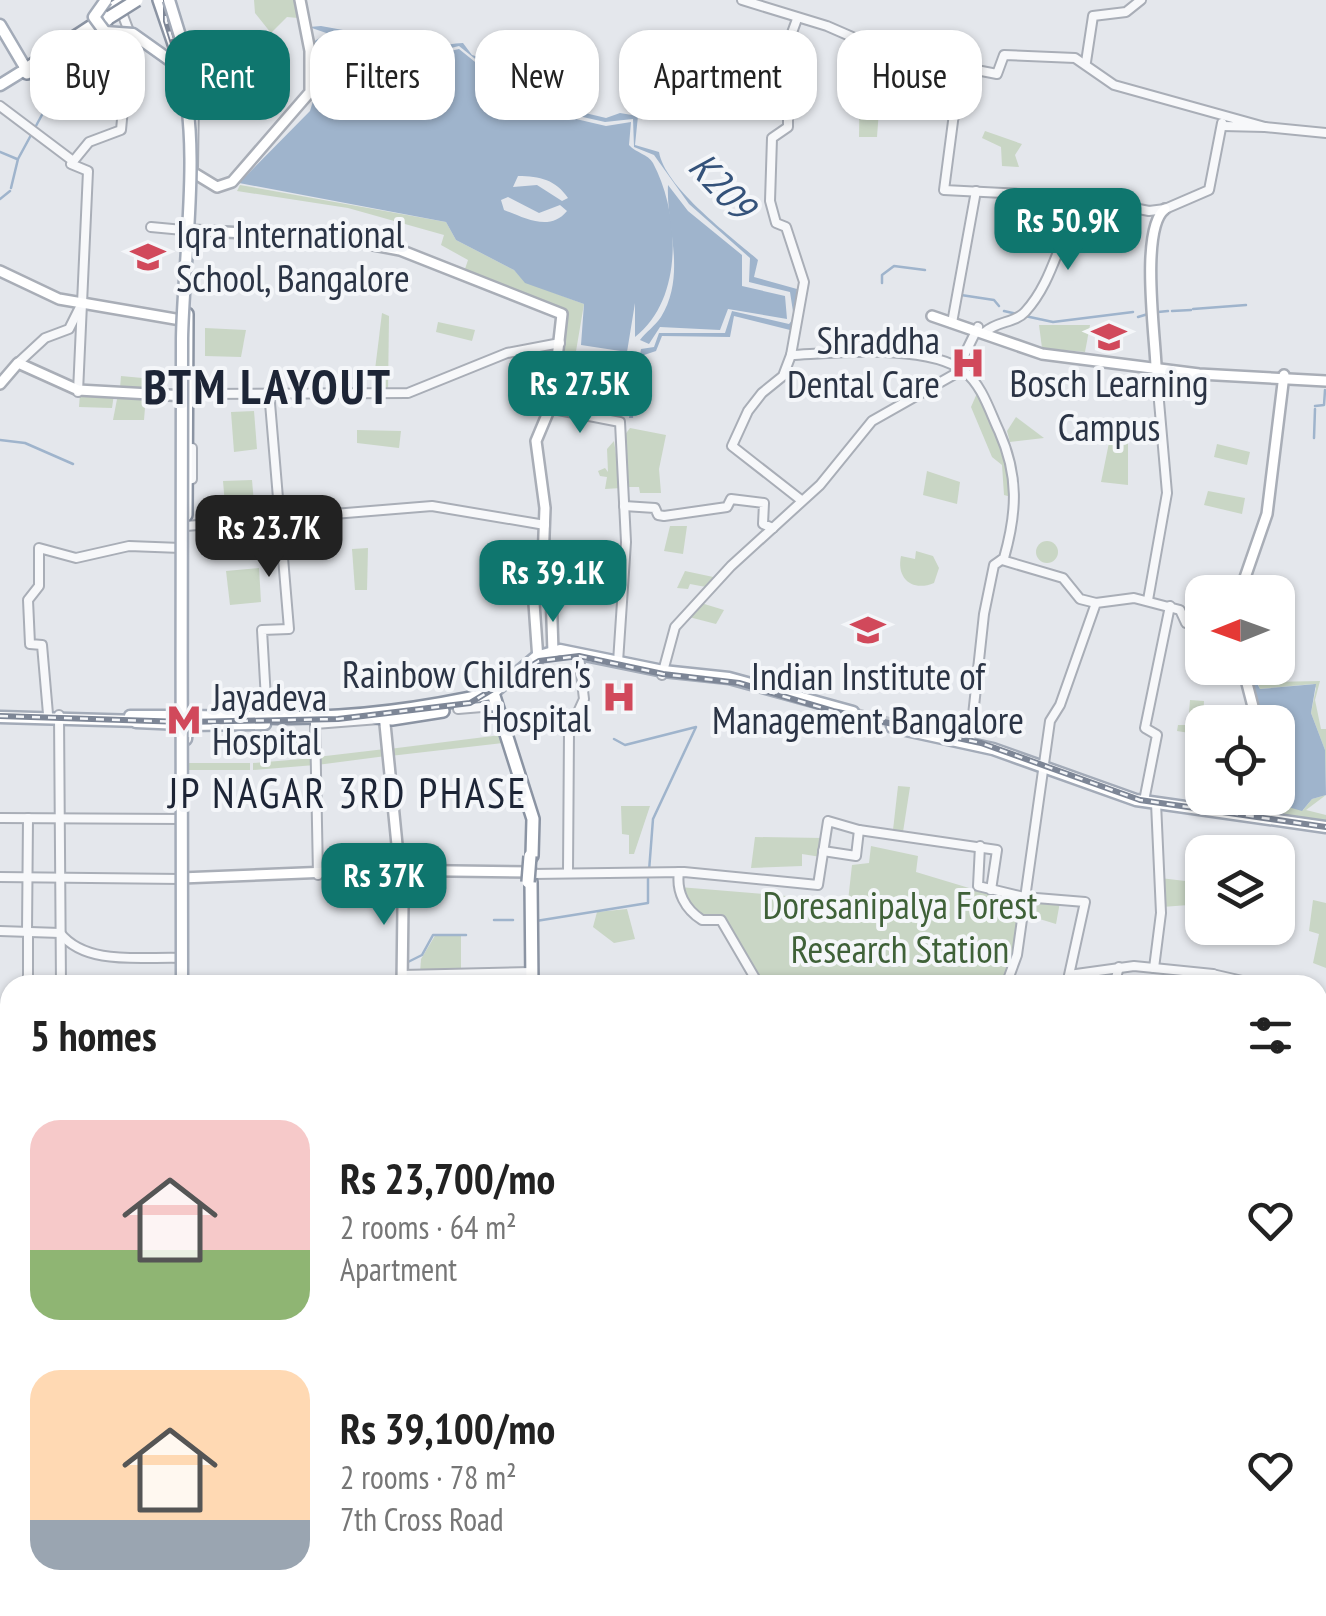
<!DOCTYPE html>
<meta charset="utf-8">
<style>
:root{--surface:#fff;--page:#f6f6f6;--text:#222;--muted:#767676;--accent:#0f766e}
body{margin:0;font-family:"PT Sans Narrow",sans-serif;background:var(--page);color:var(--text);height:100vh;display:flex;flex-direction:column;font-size:38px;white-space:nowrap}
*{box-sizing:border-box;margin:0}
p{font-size:32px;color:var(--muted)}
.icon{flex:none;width:55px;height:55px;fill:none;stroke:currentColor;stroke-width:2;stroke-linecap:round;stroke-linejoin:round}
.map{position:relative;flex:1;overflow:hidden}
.drawer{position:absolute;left:0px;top:975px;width:1328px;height:642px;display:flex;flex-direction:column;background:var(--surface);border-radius:30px 30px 0 0;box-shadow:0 2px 8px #0004}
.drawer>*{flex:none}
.banner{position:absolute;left:30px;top:30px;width:1268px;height:90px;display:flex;gap:20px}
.needle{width:65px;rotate:269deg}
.buttons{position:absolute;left:1185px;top:575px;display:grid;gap:20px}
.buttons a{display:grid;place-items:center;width:110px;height:110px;border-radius:20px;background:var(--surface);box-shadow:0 2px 8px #0004;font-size:50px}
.price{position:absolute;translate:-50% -85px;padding:0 22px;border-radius:20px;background:var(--accent);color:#fff;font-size:32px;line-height:65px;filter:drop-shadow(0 2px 5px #0008)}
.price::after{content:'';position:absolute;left:50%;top:60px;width:30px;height:22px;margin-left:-15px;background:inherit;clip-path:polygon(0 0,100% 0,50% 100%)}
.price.selected{background:#222;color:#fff}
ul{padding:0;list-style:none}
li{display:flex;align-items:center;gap:30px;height:250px;padding:0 30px}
li span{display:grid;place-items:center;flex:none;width:280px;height:200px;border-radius:30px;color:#555}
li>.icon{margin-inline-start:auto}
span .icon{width:120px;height:120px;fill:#fffc;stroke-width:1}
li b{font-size:42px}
h2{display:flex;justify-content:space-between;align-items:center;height:120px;padding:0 30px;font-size:42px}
.pill{padding:0 35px;border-radius:30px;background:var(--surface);box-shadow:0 2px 8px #0004;font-size:35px;line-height:90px}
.pill.selected{background:var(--accent);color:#fff}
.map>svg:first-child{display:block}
</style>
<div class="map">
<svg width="1326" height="1616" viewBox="0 0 1326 1616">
<rect width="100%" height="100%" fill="#e4e7ec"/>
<g fill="#c9d6c5">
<path d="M254,0h41l3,18 -11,-1 -16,16 -16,-20z"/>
<path d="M860,69l12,3 -4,20 12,4 -3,41h-18z"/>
<circle cx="583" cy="100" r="12"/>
<path d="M985,131l37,13 -7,11 4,12 -17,-1 -1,-19 -19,-9z"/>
<path d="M240,185l206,37 10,18 58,30 11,12 59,22 -10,59 -14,-1 6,-43 -103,-44 5,-15 -27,-15 3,-10 -96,-27 -111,-17z"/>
<path d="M382,313l7,3 -1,77 -16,1z"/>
<path d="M438,322l37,8 -3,11 -36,-9z"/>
<path d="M1039,325h51l-5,27 -43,-4z"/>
<path d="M205,328l41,2 -5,27 -36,-1z"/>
<path d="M580,353l49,9 -8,54 -16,2 -36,-11z"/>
<path d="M121,376l43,4 -1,9 -43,-1z"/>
<path d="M978,391l31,70 6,37 -11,-3 -2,-30 -10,-8 -21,-50z"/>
<path d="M80,393l34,1 -2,14 -33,-1z"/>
<path d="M118,394l28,1 -2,25h-31z"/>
<path d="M254,411l3,38 -23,3 -3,-40z"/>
<path d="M1016,417l28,21 -34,4 -3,-11z"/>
<path d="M630,428l36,7 -7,34 2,24h-21l-1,-6h-12l-3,-51z"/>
<path d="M1112,428h16v57l-27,-3z"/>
<path d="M357,430l44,1 -2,17 -42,-5z"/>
<path d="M614,441l7,47 -16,1 2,-12 -7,-1 -2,-5 7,-3 3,4 -1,-23z"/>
<path d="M1217,444l33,8 -3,13 -33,-8z"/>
<path d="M927,471l33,11 -3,22 -34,-9z"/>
<path d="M252,480l2,23 -29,2 -2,-24z"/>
<path d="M1208,491l37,7 -3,16 -38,-9z"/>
<path d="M670,526h17l-4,28 -19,-3z"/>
<circle cx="1047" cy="552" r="11"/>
<path d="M368,548l-1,42h-12l-3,-41z"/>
<path d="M916,551l17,5 6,12 -5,15c-21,9 -38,-4 -33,-27l14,3z"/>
<path d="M259,568l2,34 -31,3 -4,-34z"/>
<path d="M685,571l33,7 -12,9 -16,-3 -2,5 -11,-1z"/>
<path d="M701,603l23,7 -8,14 -27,-7z"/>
<path d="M1251,668h7l11,14 51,-1 -5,19 6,29h5v63l-1,-42 -14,-37 5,-25 -3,-4 -53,5z"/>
<path d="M1190,700l14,1 -2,34 -25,-4 1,-6h10z"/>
<path d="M501,735l2,8 -113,13 -1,-7z"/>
<path d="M385,749l1,7 -69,9v-8z"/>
<path d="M1202,754v44h11l-3,9 -23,-4 8,-33h4l-4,-3 2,-12z"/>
<path d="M314,758l1,7 -62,5v-7z"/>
<rect x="189" y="763" width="61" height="7"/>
<path d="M1278,785l10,22 15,3 9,-11 14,-4 -20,15 20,5v8l-75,-11 4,-14h23z"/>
<path d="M898,786l12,1 -7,45 -10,-2z"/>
<path d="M621,806h29l-16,48h-5v-19l-7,-1z"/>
<path d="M755,837l68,1 -2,19 -19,-3v12l-51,2z"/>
<path d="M871,846l47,10 -2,16 103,31 -5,55 -10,27h-200l-2,-5 -40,5 -41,-69c-26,4 -30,-9 -42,-29l169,14 4,-36 17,-2z"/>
<path d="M1160,878l42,5v21l-40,3z"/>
<path d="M1313,900l13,3v65l-13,-5 6,-29 -10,-3z"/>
<path d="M1035,901l25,1 -4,22 -23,-7z"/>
<path d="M627,909l8,30 -21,4 -21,-16 4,-15z"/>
<path d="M436,934h25v39h-41l1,-14z"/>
<path d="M658,1608h52l-5,8h-48z"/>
</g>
<g fill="#9fb4cc" fill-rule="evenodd">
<path d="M321,26l44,8c23,32 66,10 98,9l9,12 16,5 47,41 71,17 14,-5 18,3 -3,29 24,7c6,36 72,84 99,108l-4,17 43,12 -3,42 -60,-15 -4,21 -68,-1 -6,15 -12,4 -8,25 -3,38h-4l12,-69 13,-2 5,-14h66l7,-22 57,13 5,-6 -4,-26 -41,-10 1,-24 -61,-54 -35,-49 -20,-8 -1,-28 -28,3 -71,-16 -75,-60c-29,7 -74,19 -96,-8l-31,-3 -23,-8z"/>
<path d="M323,36l34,4 34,15 37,1 31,-7 74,60 73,17 25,-4 -2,23c7,8 19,9 24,18 27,51 31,136 -18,174v-34l-8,49 -46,-7 3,-41 -59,-21 -11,-13 -58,-30 -10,-18 -207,-39 71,-72 9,-30 -6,-39zM518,176c22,0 38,4 50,22l-6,3 -25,-16 -24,2zM508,197l31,16 21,-8 7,6c-17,21 -42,7 -63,-1l-3,-10z"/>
<path d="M668,185l20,26 54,44v31l43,10 2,23 -59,-10 -8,21 -60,-3 -11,17 -9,-4c6,-8 15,-14 21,-23 26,-43 5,-90 7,-132z"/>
<path d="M1249,668l11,21 56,-5 -5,29 14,37 1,45 -14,4 -10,12 -14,-4 -10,-22v-63h-14z"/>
</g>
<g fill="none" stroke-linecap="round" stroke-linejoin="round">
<g stroke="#9fb4cc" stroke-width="2.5">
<path d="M0,152l17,7"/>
<path d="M11,188l7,-29 38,-70"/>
<path d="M0,199l10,-8"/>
<path d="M882,283v-8l12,-9 31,4"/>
<path d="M961,295l33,5 5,6"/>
<path d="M1193,309l53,-4"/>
<path d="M1004,311l13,3"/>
<path d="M1172,311l19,-1"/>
<path d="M1158,312l10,-1"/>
<path d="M1025,316l28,6 80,-10"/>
<path d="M1138,317l10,-3"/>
<path d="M1315,406l9,-1 1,-15"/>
<path d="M1314,438l1,-29"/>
<path d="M0,440l25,3 48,21"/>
<path d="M614,707l1,3"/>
<path d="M614,739l11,6 71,-18 -43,92 -4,52"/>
<path d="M494,920h19"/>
<path d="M536,921l112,-18v-24"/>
<path d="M406,963l16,-8 11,-20h33"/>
</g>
<path stroke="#bfc3cb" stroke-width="10" stroke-dasharray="10 5" stroke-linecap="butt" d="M853,712l40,11"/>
<g stroke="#a9aeb7" stroke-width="12">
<g id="tertiary">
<path d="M742,0l85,26 62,27 108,21 7,-19 71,3 39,27 151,42 -42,-1"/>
<path d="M797,19l-20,55 11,27v26l-16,11 -2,63 6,22 10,4 18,55 -13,73 -8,21 -21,17 -14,18 -16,35 69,54"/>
<path d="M1086,62l7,-46 33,-4 15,-12"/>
<path d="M960,68l-16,122 134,7 71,14 16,-2 44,-19 13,-67"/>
<path d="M0,106l73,55"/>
<path d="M1265,127l61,6"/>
<path d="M193,167l1,-70"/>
<path d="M151,227l32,3"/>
<path d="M952,323l24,-132"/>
<path d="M985,332c12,-11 30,-9 40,-20 29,-31 34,-77 57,-111"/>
<path d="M791,355c45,-2 137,-12 174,17 17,13 25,40 34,59 20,45 18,81 5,127l-10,7 -10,49 -14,129"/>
<path d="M18,363l27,-25 24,-9 10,-20"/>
<path d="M956,372l22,-45"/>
<path d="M78,392l10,-221 -17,-7 18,-22 32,-12 9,-96 -8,-21"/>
<path d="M187,394l221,-1 99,-40 53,-10"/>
<path d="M548,408l72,14 6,120 -8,120"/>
<path d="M187,480l5,-1v-31"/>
<path d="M624,506l31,2 3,7 6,1 63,-9 4,-8 33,4 -1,21 10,4"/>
<path d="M186,526l246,-20 113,19"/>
<path d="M1002,560l61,18 17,21 16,4"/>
<path d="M1148,600l19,-107 -11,-126"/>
<path d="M662,675l13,-48 56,-61 89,-81 52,-64 90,-51"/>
<path d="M458,709l36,-3"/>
<path d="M48,714l-6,-69 -12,-1 -2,-44 11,-14v-38l37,10 53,-12 52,2"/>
<path d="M59,715l2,270"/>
<path d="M267,717l-5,-87 27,-1 -20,-238"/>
<path d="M315,722l3,153"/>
<path d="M315,724l64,-5"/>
<path d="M1144,801l13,-66 -12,-7 25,-122"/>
<path d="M0,818l182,1"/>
<path d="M980,846l-2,40 46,11 61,5 -16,73 65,-9 79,8"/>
<path d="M823,851l33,5 3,-26"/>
<path d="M568,872l1,-140 15,-33 -5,-43"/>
<path d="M679,872c-3,20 6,37 23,48h19l38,65"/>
<path d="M532,874l152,-2 134,13 10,-64 31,9 138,20 -6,40"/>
<path d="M0,877l181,2"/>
<path d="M0,931l60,2"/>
<path d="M27,931l1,-113"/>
<path d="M28,933v52"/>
<path d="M60,933c27,34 85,23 123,25"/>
<path d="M1154,968l7,-55 -5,-110"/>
<path d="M1212,974l48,11"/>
<path d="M402,975l129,-3"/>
<path d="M781,985h20"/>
<path d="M1006,985l11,-30 33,-234 10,-16 36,-102 38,-5 46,12 6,13 16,3"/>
<path d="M1114,985l5,-18"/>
<path d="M1318,1002l8,-1"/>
<path d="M0,1107h10"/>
<path d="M1318,1208l6,24"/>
<path d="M0,1210h10"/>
<path d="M0,1342h10"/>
<path d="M0,1373h10"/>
<path d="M0,1432h10"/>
<path d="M1318,1487h8"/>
<path d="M406,1608l7,8"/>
<path d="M1025,1608l35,8"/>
<path d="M1213,1608l1,8"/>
<path d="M435,1616v-8"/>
<path d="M848,1616l3,-7 125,-1"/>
</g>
</g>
<g stroke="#a9aeb7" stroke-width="14">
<g id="secondary">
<path d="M194,173l23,14 15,-5 78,-90v-41l-10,-51"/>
<path d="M183,230l147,7 70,13 162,64 -10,89 -16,38 9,67 -3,81"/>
<path d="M0,271l59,28 122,21"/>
<path d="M932,316l110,38 157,20 127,7"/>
<path d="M1156,366c-1,-31 -16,-138 9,-157"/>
<path d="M0,384l18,-21 60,27 108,6"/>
<path d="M1240,592l27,-78 17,-139"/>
<path d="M538,660l-5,-71h18l2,64"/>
<path d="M1243,668l14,54"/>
<path d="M384,714l19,191 -1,80"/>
<path d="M1248,816l5,-18"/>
<path d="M181,878l197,-8 154,2"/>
<path d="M0,1059h10"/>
<path d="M0,1177h10"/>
<path d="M1318,1234l8,-3"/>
<path d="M0,1245h10"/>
<path d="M0,1357l10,-1"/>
<path d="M0,1572l10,-1"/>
<path d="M204,1608l1,8"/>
<path d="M47,1616l2,-8"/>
</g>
</g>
<g stroke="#a3abb8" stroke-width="15">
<g id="primary">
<path d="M0,25l26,44 -26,16"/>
<path d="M493,693l43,-36 24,-7 103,21 66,7 124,34"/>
<path d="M130,716h51"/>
<path d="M187,716l77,1"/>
<path d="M0,717l139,4"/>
<path d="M136,722l45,2v5"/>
<path d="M892,727l101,22 143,51 190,27"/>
<path d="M186,739l1,-14 78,-1"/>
<path d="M0,1507l10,9"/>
</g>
</g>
<g stroke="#8b94a3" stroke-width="16">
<g id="trunk">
<path d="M159,0l31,91"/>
<path d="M100,16l25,-16"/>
<path d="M107,20l-80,53 -1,-4 81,-53"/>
<path d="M186,515l1,-201"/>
<path d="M264,717c77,3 154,-7 229,-24l40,126 -1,37"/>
<path d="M377,717l15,2 51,-8"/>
<path d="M531,882l1,103"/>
<path d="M799,1608l13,8"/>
<path d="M525,1616l4,-8"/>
</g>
</g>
<use href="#tertiary" stroke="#f7f8fa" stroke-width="8"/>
<use href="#secondary" stroke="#fff" stroke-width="9"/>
<use href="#primary" stroke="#fff" stroke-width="10"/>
<use href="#trunk" stroke="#fff" stroke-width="11"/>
<g stroke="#7d8696" stroke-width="6">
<g id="rail">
<path d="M166,0v21l25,80 -6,238 -1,646"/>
<path d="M0,716l184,6 154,-3 132,-16 69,-42 40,-5 84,18 76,9 94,28 148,32 159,57 186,27"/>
<path d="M0,1357h10"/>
<path d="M801,1608l12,8"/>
</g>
</g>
<use href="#rail" stroke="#f4f6f9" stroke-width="2.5" stroke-dasharray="8" stroke-linecap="butt"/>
<g stroke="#a3abb8" stroke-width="15" stroke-linecap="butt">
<g id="primary-bridge">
<path d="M169,0l23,75 -1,25"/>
<path d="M105,32l28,2 45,32c25,67 5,198 4,273 -1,215 0,431 0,646"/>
<path d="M105,32l-11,-15 12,-17"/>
</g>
</g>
<g stroke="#8b94a3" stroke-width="16" stroke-linecap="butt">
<g id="trunk-bridge">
<path d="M110,17l27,-17"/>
<path d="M528,882l2,-26"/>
</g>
</g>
<use href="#primary-bridge" stroke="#fff" stroke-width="10"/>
<use href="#trunk-bridge" stroke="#fff" stroke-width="11"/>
</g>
<defs>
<g id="university-bare" transform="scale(2.7)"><path d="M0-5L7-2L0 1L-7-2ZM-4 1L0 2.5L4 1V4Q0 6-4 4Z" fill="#d1495b" stroke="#f4f6f9" stroke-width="2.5" paint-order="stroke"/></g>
<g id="hospital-bare" transform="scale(2.7)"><path d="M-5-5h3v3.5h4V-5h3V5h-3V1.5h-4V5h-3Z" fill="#d1495b" stroke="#f4f6f9" stroke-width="2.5" paint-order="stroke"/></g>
<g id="metro-bare" transform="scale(2.7)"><path d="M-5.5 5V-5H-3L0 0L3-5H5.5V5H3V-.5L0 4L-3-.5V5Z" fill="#d1495b" stroke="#f4f6f9" stroke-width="2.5" paint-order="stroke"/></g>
</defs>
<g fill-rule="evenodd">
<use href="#university-bare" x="148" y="257"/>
<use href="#university-bare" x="1109" y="337"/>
<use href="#hospital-bare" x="968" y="363"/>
<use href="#university-bare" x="868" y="630"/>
<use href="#hospital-bare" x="619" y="697"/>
<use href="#metro-bare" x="184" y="720"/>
</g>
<g text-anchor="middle" stroke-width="8" stroke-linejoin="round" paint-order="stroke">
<g font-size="38" fill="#2b3445" stroke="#f4f6f9" text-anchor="start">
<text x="176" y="248">Iqra International<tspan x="176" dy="44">School, Bangalore</tspan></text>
<text x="940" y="354" text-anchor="end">Shraddha<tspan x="940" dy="44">Dental Care</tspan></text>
<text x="1109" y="397" text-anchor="middle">Bosch Learning<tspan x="1109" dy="44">Campus</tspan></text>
<text x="591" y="688" text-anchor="end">Rainbow Children's<tspan x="591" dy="44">Hospital</tspan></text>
<text x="868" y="690" text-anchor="middle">Indian Institute of<tspan x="868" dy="44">Management Bangalore</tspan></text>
<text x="212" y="711">Jayadeva<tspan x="212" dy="44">Hospital</tspan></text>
</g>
<g font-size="38" fill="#3f6138" stroke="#f4f6f9">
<text x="900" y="919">Doresanipalya Forest<tspan x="900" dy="44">Research Station</tspan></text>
</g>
<g font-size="40" font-style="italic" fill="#34527a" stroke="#f4f6f9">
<text transform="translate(722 186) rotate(47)" y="14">K209</text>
</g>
<g font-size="42" letter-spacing="2.5" fill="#1d2536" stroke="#f4f6f9">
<text x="348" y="808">JP NAGAR 3RD PHASE</text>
</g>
<g font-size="48" font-weight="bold" letter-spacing="2.5" fill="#1d2536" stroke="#f4f6f9">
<text x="268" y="404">BTM LAYOUT</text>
</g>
</g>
</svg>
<div class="buttons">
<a><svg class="needle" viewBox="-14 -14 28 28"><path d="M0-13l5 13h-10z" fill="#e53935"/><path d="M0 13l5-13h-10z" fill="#767676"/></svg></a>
<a><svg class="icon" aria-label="locate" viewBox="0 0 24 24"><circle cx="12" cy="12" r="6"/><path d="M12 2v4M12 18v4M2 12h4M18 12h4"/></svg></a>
<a><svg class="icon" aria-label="layers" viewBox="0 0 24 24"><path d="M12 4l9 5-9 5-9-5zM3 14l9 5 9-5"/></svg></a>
</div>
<b class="price" style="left:1068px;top:273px">Rs 50.9K</b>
<b class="price" style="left:580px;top:436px">Rs 27.5K</b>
<b class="price selected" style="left:269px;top:580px">Rs 23.7K</b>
<b class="price" style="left:553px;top:625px">Rs 39.1K</b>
<b class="price" style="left:384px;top:928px">Rs 37K</b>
<div class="banner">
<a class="pill">Buy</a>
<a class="pill selected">Rent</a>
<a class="pill">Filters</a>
<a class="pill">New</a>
<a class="pill">Apartment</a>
<a class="pill">House</a>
</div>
<section class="drawer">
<h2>5 homes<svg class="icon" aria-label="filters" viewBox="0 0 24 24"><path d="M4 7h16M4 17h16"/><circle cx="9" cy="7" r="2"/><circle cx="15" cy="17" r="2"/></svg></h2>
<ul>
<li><span style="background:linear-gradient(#f6c9c9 65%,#8fb573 0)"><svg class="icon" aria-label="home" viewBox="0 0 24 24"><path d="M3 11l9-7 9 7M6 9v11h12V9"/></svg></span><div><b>Rs 23,700/mo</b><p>2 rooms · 64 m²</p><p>Apartment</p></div><svg class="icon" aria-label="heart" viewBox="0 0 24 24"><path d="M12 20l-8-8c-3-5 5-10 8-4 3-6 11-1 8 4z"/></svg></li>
<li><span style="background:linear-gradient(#ffd9b3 75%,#9aa5b1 0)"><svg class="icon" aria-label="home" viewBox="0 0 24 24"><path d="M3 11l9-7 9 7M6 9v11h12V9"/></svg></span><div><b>Rs 39,100/mo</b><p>2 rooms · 78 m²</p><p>7th Cross Road</p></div><svg class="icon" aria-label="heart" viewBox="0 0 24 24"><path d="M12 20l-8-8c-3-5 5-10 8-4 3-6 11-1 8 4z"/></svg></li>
</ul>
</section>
</div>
